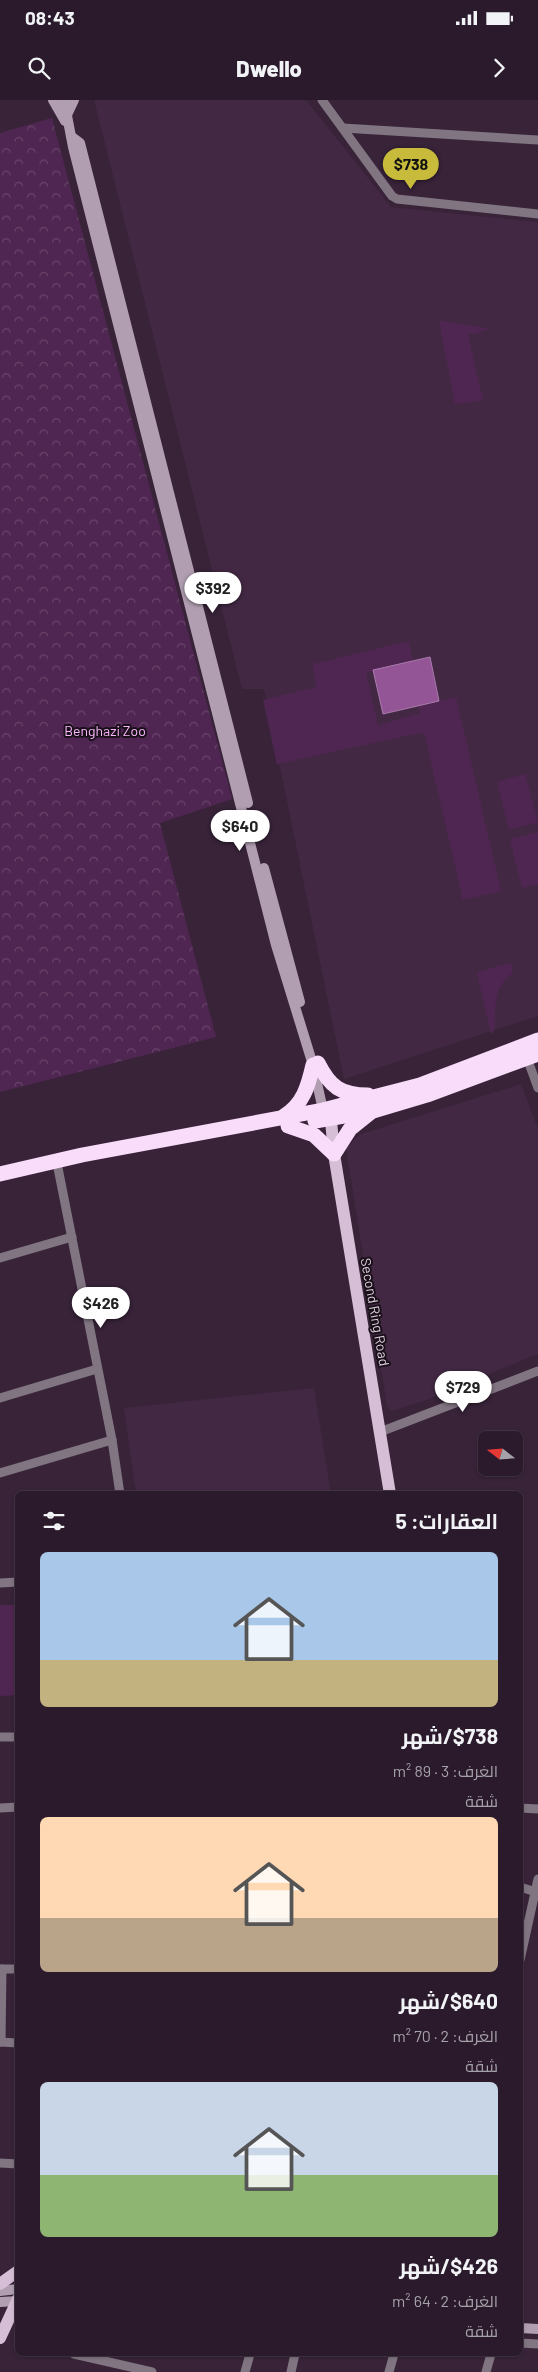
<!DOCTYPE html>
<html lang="ar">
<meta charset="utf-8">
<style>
:root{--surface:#2a1a2b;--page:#362737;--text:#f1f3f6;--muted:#a5a1a9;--line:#463847;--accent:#c8bb3b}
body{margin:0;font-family:Barlow,Cairo,sans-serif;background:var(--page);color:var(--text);direction:rtl;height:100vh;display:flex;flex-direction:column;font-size:19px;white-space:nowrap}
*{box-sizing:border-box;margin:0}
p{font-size:16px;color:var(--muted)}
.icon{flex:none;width:28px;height:28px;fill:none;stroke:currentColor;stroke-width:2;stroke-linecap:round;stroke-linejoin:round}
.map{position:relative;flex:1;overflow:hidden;direction:ltr}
.sheet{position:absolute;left:15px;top:1391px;width:508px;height:865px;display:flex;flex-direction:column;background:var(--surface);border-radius:8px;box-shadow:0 1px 4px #0004,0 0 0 1px var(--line);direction:rtl}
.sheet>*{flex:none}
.needle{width:32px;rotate:287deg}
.controls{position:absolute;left:478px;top:1331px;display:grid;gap:10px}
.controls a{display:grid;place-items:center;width:45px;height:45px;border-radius:8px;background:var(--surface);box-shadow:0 1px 4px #0004,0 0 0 1px var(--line);font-size:25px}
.price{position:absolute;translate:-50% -42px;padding:0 11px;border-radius:18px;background:#fff;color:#222;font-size:16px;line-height:32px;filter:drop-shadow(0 1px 2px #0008)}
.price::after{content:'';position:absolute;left:50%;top:30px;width:15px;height:11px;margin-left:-8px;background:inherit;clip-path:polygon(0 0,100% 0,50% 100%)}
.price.selected{background:var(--accent);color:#111}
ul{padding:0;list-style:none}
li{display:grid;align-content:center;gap:10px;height:265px;padding:0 25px}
li span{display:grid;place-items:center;height:155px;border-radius:8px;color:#555}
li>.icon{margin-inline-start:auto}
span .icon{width:90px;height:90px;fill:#fffc;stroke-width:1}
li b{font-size:21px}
h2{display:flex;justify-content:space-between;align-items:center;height:60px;padding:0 25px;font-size:21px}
.status{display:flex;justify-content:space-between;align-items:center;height:35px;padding:0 25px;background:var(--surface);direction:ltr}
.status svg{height:14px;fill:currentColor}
header{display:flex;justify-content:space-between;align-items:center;height:65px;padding:0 25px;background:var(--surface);font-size:22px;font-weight:800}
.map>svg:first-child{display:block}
</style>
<div class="status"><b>08:43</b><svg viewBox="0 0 49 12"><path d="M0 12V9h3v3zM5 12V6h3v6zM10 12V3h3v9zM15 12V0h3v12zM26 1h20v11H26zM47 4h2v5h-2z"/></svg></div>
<header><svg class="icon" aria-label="forward" viewBox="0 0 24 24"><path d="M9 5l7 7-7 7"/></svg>Dwello<svg class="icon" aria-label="search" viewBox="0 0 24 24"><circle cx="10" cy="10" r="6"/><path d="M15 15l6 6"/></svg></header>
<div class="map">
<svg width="538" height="2272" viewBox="0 0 538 2272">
<defs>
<pattern id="park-crowns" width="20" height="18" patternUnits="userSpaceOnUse" patternTransform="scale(1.25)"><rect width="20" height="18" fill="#4f2651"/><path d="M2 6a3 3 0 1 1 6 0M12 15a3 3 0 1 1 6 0" fill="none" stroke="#68446a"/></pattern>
</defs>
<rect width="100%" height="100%" fill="#382339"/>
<g fill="#432844">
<path d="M94,0h212l85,107 147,15v794l-194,63 -80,-390h-22z"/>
<path d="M521,984l17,45v225l-112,46 -34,11 -5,-5 -41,-258 15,-14z"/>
<path d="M314,1288l17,106h-195l-12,-86z"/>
</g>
<g fill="#4f2651">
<path d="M439,220l52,9 -23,6 15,65 -28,4z"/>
<path d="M409,541l4,20 -47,12 12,52 42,-12 -2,-7 38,-9 45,194 -38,9 -39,-168 -147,32 -14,-64 53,-13 -3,-23z"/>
<path d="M525,674l13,48 -29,8 -12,-48z"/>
<path d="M538,732v52l-16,4 -12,-49z"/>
<path d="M511,863l2,10c-21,13 -17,36 -19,58l-3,3 -14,-62z"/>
<path d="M0,1505h17v90l-17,1z"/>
</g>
<path fill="url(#park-crowns)" d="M52,18l180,681 -72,24 56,214 -216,55v-959z"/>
<path fill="#935595" stroke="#a97aab" d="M430,557l9,44 -56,13 -10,-44z"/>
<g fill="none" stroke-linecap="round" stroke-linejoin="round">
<g stroke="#807581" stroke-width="9">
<path d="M322,0l70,96 5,3 141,15"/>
<path d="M343,28l195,12"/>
<path d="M527,958l11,30"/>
<path d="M58,1068l54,272 8,54"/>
<path d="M0,1158l72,-21"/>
<path d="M0,1298l97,-29"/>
<path d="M380,1332l158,-61"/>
<path d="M0,1373l112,-33"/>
<path d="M0,1483l18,-1"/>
<path d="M0,1637h18"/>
<path d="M0,1708l18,-1"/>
<path d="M520,1708l18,1"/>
<path d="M520,1787l16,5"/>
<path d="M520,1860l18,-81"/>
<path d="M0,1869h18"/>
<path d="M0,1942l18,1"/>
<path d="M1,1942l1,-73"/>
<path d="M0,2063l18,1"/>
<path d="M520,2243l18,1"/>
<path d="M74,2254l78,18"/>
<path d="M245,2272l5,-18"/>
<path d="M291,2272l4,-18"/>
<path d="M389,2272l5,-18"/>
<path d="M486,2272l5,-18"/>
</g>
<g stroke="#b19fb1" stroke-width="10">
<path d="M53,0l12,21"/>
<path d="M64,0l9,47 203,798 37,120 10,45"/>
<path d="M67,15l7,-15"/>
<path d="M72,37l8,6 168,660"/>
<path d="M264,768l36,134"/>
<path d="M0,2191l18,-2"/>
<path d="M0,2202l18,-1"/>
<path d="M520,2228l18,1"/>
</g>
<g stroke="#d6bfd6" stroke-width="12">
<path d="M330,1009l4,45 56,340"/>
<path d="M0,2184l18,-13"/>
<path d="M0,2238l18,-39"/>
</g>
<g stroke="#f8dcf9" stroke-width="15">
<path d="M318,963c12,24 23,32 50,32"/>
<path d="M284,1016c19,-12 24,-29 29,-51"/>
<path d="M315,1021l58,-10 57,-17 108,-40"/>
<path d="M288,1026l26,9 20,19 16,-25 20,-16"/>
<path d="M0,1074l82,-19 241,-45 97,-25 118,-45"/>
</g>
</g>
<g text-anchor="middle" stroke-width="4" stroke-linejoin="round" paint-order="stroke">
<g font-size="14" fill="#fcb8fe" stroke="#1a101a">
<text x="105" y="636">Benghazi Zoo</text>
</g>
<g font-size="14" fill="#ddcfdd" stroke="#1a101a">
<text transform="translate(375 1212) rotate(80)" y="5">Second Ring Road</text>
</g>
</g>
</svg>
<div class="controls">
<a><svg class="needle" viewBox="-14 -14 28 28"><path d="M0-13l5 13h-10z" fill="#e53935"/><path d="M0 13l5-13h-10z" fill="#a5a1a9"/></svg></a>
</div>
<b class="price selected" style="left:411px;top:90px">$738</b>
<b class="price" style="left:213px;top:514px">$392</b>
<b class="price" style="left:240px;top:752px">$640</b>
<b class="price" style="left:101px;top:1229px">$426</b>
<b class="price" style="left:463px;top:1313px">$729</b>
<section class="sheet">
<h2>العقارات: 5<svg class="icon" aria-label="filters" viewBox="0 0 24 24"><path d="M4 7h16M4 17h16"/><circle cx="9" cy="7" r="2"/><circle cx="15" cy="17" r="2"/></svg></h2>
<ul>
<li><span style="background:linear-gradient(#a9c7e8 70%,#c2b280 0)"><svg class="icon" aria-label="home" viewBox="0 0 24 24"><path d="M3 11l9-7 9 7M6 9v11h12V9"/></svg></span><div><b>$738/شهر</b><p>الغرف: 3 · 89 m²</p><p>شقة</p></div></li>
<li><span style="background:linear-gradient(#ffd9b3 65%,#b9a48a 0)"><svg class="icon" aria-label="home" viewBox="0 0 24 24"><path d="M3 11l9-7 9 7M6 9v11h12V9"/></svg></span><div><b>$640/شهر</b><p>الغرف: 2 · 70 m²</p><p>شقة</p></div></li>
<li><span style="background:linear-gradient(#c9d6e8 60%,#8fb573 0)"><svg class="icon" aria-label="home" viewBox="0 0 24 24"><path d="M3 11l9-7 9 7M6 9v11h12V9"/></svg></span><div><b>$426/شهر</b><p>الغرف: 2 · 64 m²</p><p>شقة</p></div></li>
</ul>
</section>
</div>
